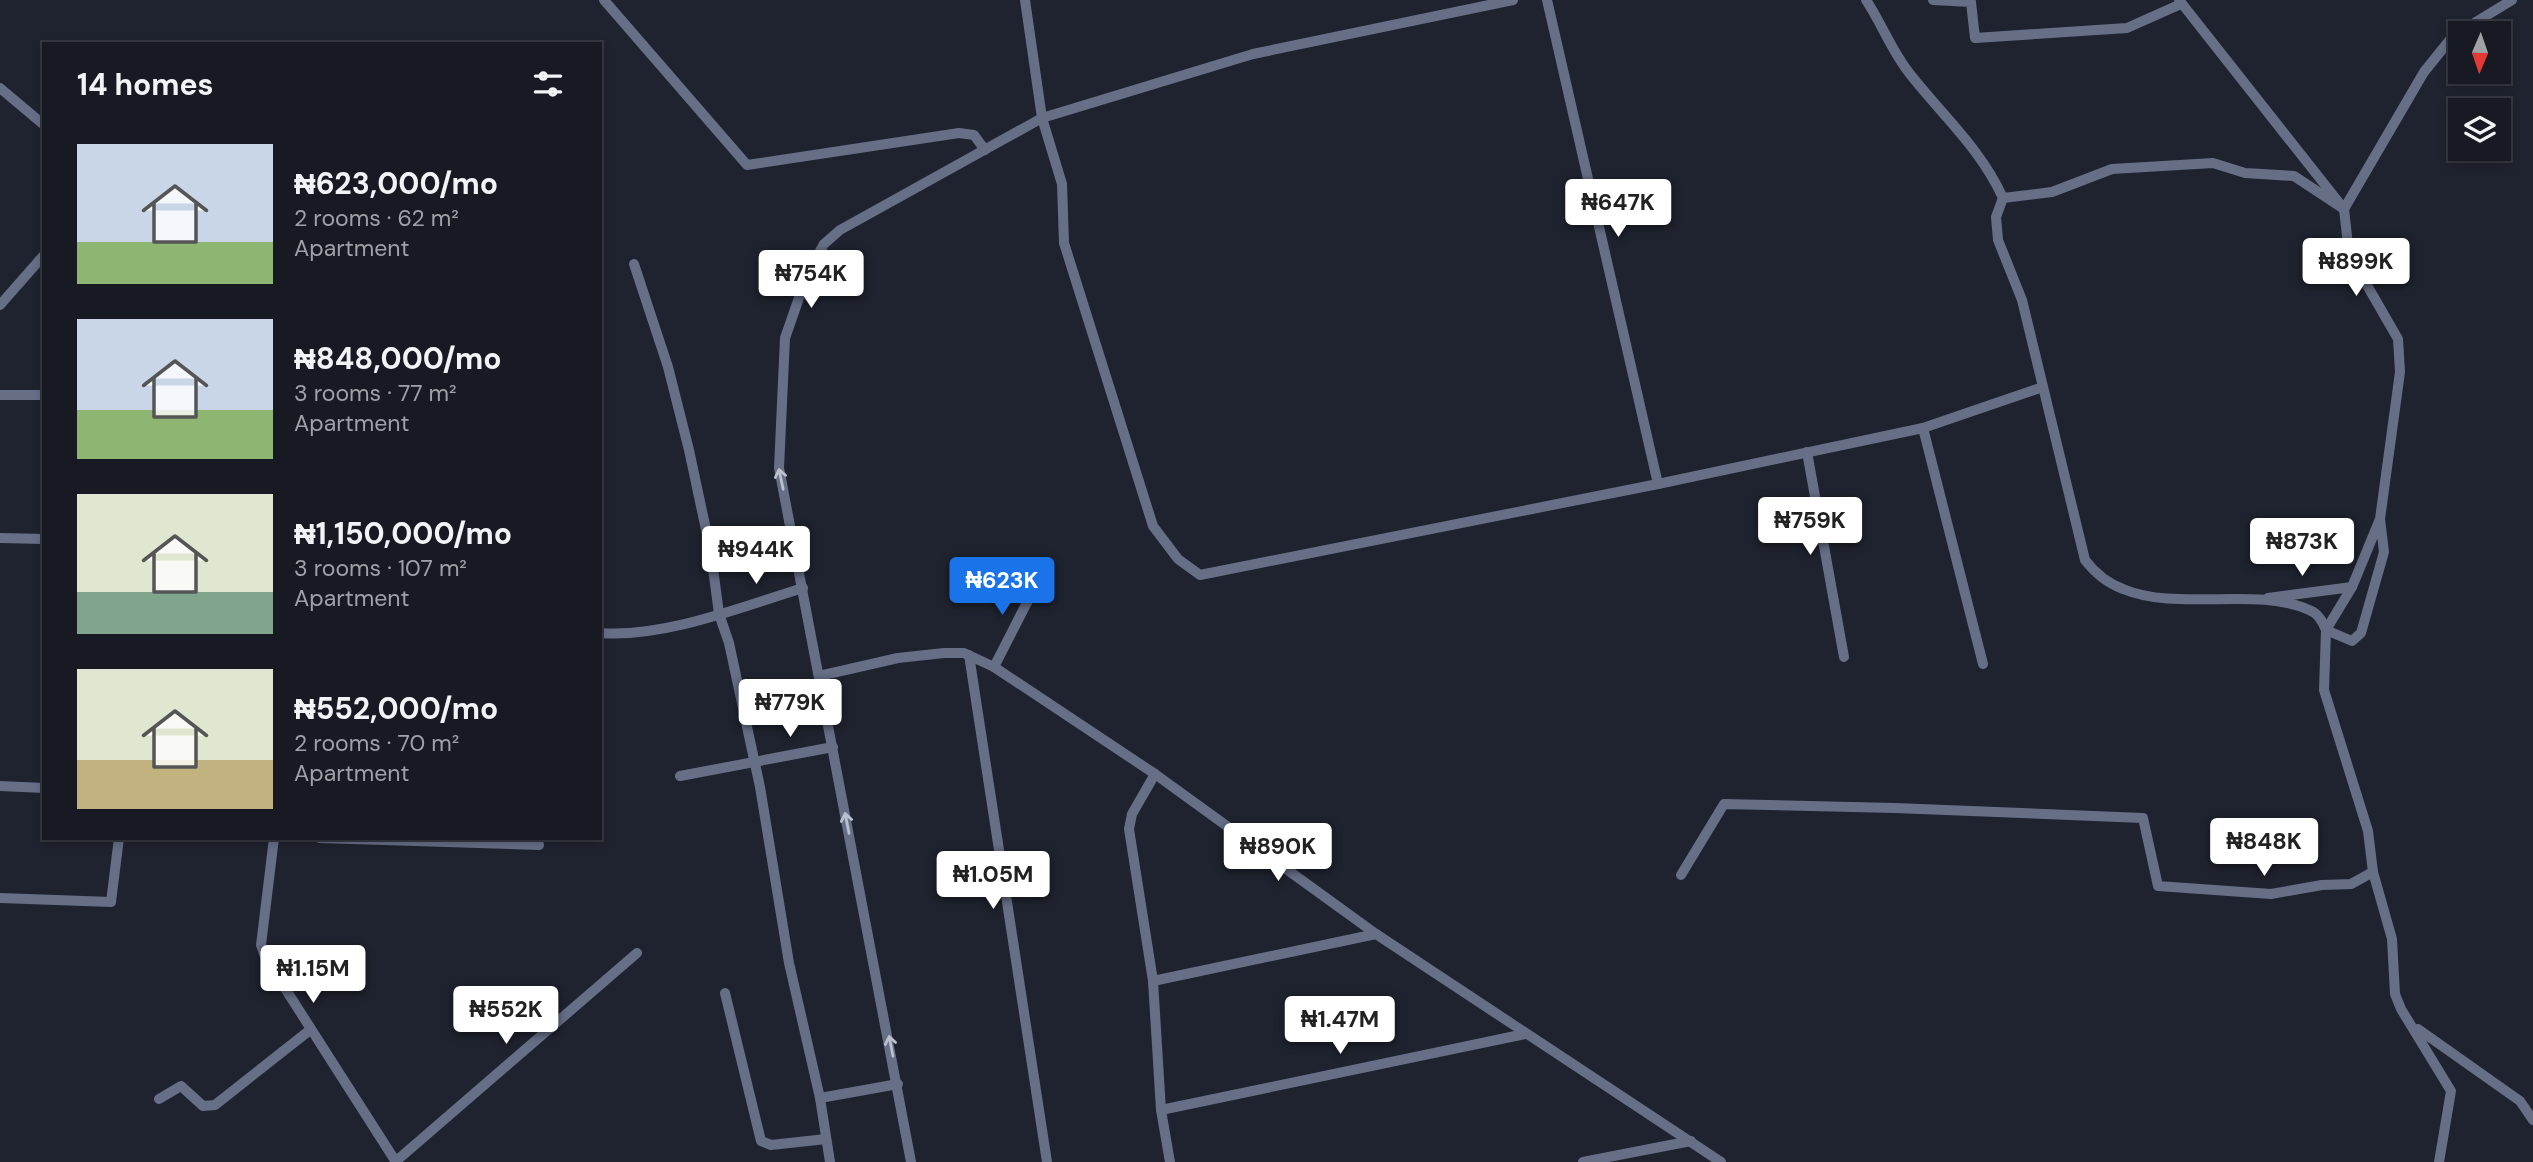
<!DOCTYPE html>
<meta charset="utf-8">
<style>
:root{--surface:#171a23;--page:#20232b;--text:#f1f3f6;--muted:#9ea1a6;--line:#363841;--accent:#1a73e8}
body{margin:0;font-family:"DM Sans",sans-serif;background:var(--page);color:var(--text);height:100vh;display:flex;flex-direction:column;font-size:26px;white-space:nowrap}
*{box-sizing:border-box;margin:0}
p{font-size:23px;color:var(--muted)}
.icon{flex:none;width:38px;height:38px;fill:none;stroke:currentColor;stroke-width:2;stroke-linecap:round;stroke-linejoin:round}
.map{position:relative;flex:1;overflow:hidden}
.drawer{position:absolute;left:42px;top:42px;width:560px;height:798px;display:flex;flex-direction:column;background:var(--surface);border-radius:0px;box-shadow:0 4px 10px #0003,0 0 0 2px var(--line)}
.drawer>*{flex:none}
.needle{width:46px;rotate:182deg}
.tools{position:absolute;left:2448px;top:21px;display:grid;gap:14px}
.tools a{display:grid;place-items:center;width:63px;height:63px;border-radius:0px;background:var(--surface);box-shadow:0 4px 10px #0003,0 0 0 2px var(--line);font-size:35px}
.price{position:absolute;translate:-50% -60px;padding:0 16px;border-radius:7px;background:#fff;color:#222;font-size:23px;line-height:46px;filter:drop-shadow(0 2px 4px #0008)}
.price::after{content:'';position:absolute;left:50%;top:42px;width:21px;height:16px;margin-left:-10px;background:inherit;clip-path:polygon(0 0,100% 0,50% 100%)}
.price.current{background:var(--accent);color:#fff}
ul{padding:0;list-style:none}
li{display:flex;align-items:center;gap:21px;height:175px;padding:0 35px}
li span{display:grid;place-items:center;flex:none;width:196px;height:140px;border-radius:0px;color:#555}
li>.icon{margin-inline-start:auto}
span .icon{width:84px;height:84px;fill:#fffc;stroke-width:1}
li b{font-size:30px}
h2{display:flex;justify-content:space-between;align-items:center;height:84px;padding:0 35px;font-size:30px}
.map>svg:first-child{display:block}
</style>
<div class="map">
<svg width="2533" height="1162" viewBox="0 0 2533 1162">
<rect width="100%" height="100%" fill="#1f232f"/>
<g fill="none" stroke-linecap="round" stroke-linejoin="round">
<g stroke="#676f87" stroke-width="10">
<path d="M604,0l143,165 212,-32 15,2 11,15"/>
<path d="M1025,0l17,118 20,66 2,59 89,283 25,33 22,16 458,-91 265,-56 120,-41"/>
<path d="M1547,0l111,484"/>
<path d="M1866,0c16,24 26,52 44,74 33,42 71,75 93,124l-7,19 2,23 24,60 63,260c10,13 22,23 38,29 55,23 134,-3 186,21 9,3 14,12 17,20l-2,60 44,141 5,41 19,67 3,55 6,15 50,82 -12,71"/>
<path d="M1933,0l38,2 4,36 152,-10 54,-24"/>
<path d="M2179,0l165,209 5,45 49,85 2,33 -20,147 4,33 -23,81 -9,8 -26,-11 26,-43 28,-68"/>
<path d="M0,88l44,37"/>
<path d="M2003,198l49,-6 60,-23 101,-6 32,10 49,3 50,33 80,-137 29,-36 59,-36"/>
<path d="M634,264l34,103 21,83 22,103 8,61 10,29 31,144 29,176 31,135 10,64"/>
<path d="M0,305l44,-50"/>
<path d="M0,395h44"/>
<path d="M1923,428l60,236"/>
<path d="M1807,452l37,205"/>
<path d="M0,538l44,1"/>
<path d="M2268,598l84,-11"/>
<path d="M600,633c65,5 141,-26 203,-45"/>
<path d="M969,655l78,507"/>
<path d="M994,667l44,-86"/>
<path d="M819,676l79,-18 46,-5h20l30,14 161,107 221,160 345,228"/>
<path d="M1155,774l-23,40 -3,15 24,152 8,129 9,52"/>
<path d="M680,776l153,-29"/>
<path d="M0,786l44,2"/>
<path d="M274,838l-13,107 4,12 131,205"/>
<path d="M320,838l219,7"/>
<path d="M1681,875l43,-71 171,4 248,10 15,68 113,8 51,-9 29,-1 22,-12"/>
<path d="M0,898l111,4 8,-64"/>
<path d="M1153,981l223,-47"/>
<path d="M725,993l36,148 10,4 55,-6"/>
<path d="M2418,1029l102,72 13,19"/>
<path d="M820,1098l78,-14"/>
<path d="M159,1099l22,-13 22,20 12,-1 95,-75"/>
<path d="M1161,1110l364,-76"/>
<path d="M395,1162l242,-209"/>
<path d="M911,1162l-132,-694 6,-130 23,-66 16,-28 16,-14 202,-112 211,-64 260,-54"/>
<path d="M1583,1162l108,-21"/>
</g>
</g>
<defs><path id="oneway-shaft" d="M-6 0H5M1.5-3L5.5 0L1.5 3" fill="none" stroke-width="1.6" stroke-linecap="round" stroke-linejoin="round" transform="scale(1.75)"/></defs>
<g stroke="#bcc0ce">
<use href="#oneway-shaft" transform="translate(781 479) rotate(-102)"/>
<use href="#oneway-shaft" transform="translate(847 823) rotate(-101)"/>
<use href="#oneway-shaft" transform="translate(891 1046) rotate(-101)"/>
</g>
</svg>
<div class="tools">
<a><svg class="needle" viewBox="-14 -14 28 28"><path d="M0-13l5 13h-10z" fill="#e53935"/><path d="M0 13l5-13h-10z" fill="#9ea1a6"/></svg></a>
<a><svg class="icon" aria-label="layers" viewBox="0 0 24 24"><path d="M12 4l9 5-9 5-9-5zM3 14l9 5 9-5"/></svg></a>
</div>
<b class="price" style="left:1618px;top:239px">₦647K</b>
<b class="price" style="left:2356px;top:298px">₦899K</b>
<b class="price" style="left:811px;top:310px">₦754K</b>
<b class="price" style="left:1810px;top:557px">₦759K</b>
<b class="price" style="left:2302px;top:578px">₦873K</b>
<b class="price" style="left:756px;top:586px">₦944K</b>
<b class="price current" style="left:1002px;top:617px">₦623K</b>
<b class="price" style="left:790px;top:739px">₦779K</b>
<b class="price" style="left:2264px;top:878px">₦848K</b>
<b class="price" style="left:1278px;top:883px">₦890K</b>
<b class="price" style="left:993px;top:911px">₦1.05M</b>
<b class="price" style="left:313px;top:1005px">₦1.15M</b>
<b class="price" style="left:506px;top:1046px">₦552K</b>
<b class="price" style="left:1340px;top:1056px">₦1.47M</b>
<section class="drawer">
<h2>14 homes<svg class="icon" aria-label="filters" viewBox="0 0 24 24"><path d="M4 7h16M4 17h16"/><circle cx="9" cy="7" r="2"/><circle cx="15" cy="17" r="2"/></svg></h2>
<ul>
<li><span style="background:linear-gradient(#c9d6e8 70%,#8fb573 0)"><svg class="icon" aria-label="home" viewBox="0 0 24 24"><path d="M3 11l9-7 9 7M6 9v11h12V9"/></svg></span><div><b>₦623,000/mo</b><p>2 rooms · 62 m²</p><p>Apartment</p></div></li>
<li><span style="background:linear-gradient(#c9d6e8 65%,#8fb573 0)"><svg class="icon" aria-label="home" viewBox="0 0 24 24"><path d="M3 11l9-7 9 7M6 9v11h12V9"/></svg></span><div><b>₦848,000/mo</b><p>3 rooms · 77 m²</p><p>Apartment</p></div></li>
<li><span style="background:linear-gradient(#dfe7d0 70%,#7fa58c 0)"><svg class="icon" aria-label="home" viewBox="0 0 24 24"><path d="M3 11l9-7 9 7M6 9v11h12V9"/></svg></span><div><b>₦1,150,000/mo</b><p>3 rooms · 107 m²</p><p>Apartment</p></div></li>
<li><span style="background:linear-gradient(#dfe7d0 65%,#c2b280 0)"><svg class="icon" aria-label="home" viewBox="0 0 24 24"><path d="M3 11l9-7 9 7M6 9v11h12V9"/></svg></span><div><b>₦552,000/mo</b><p>2 rooms · 70 m²</p><p>Apartment</p></div></li>
</ul>
</section>
</div>
